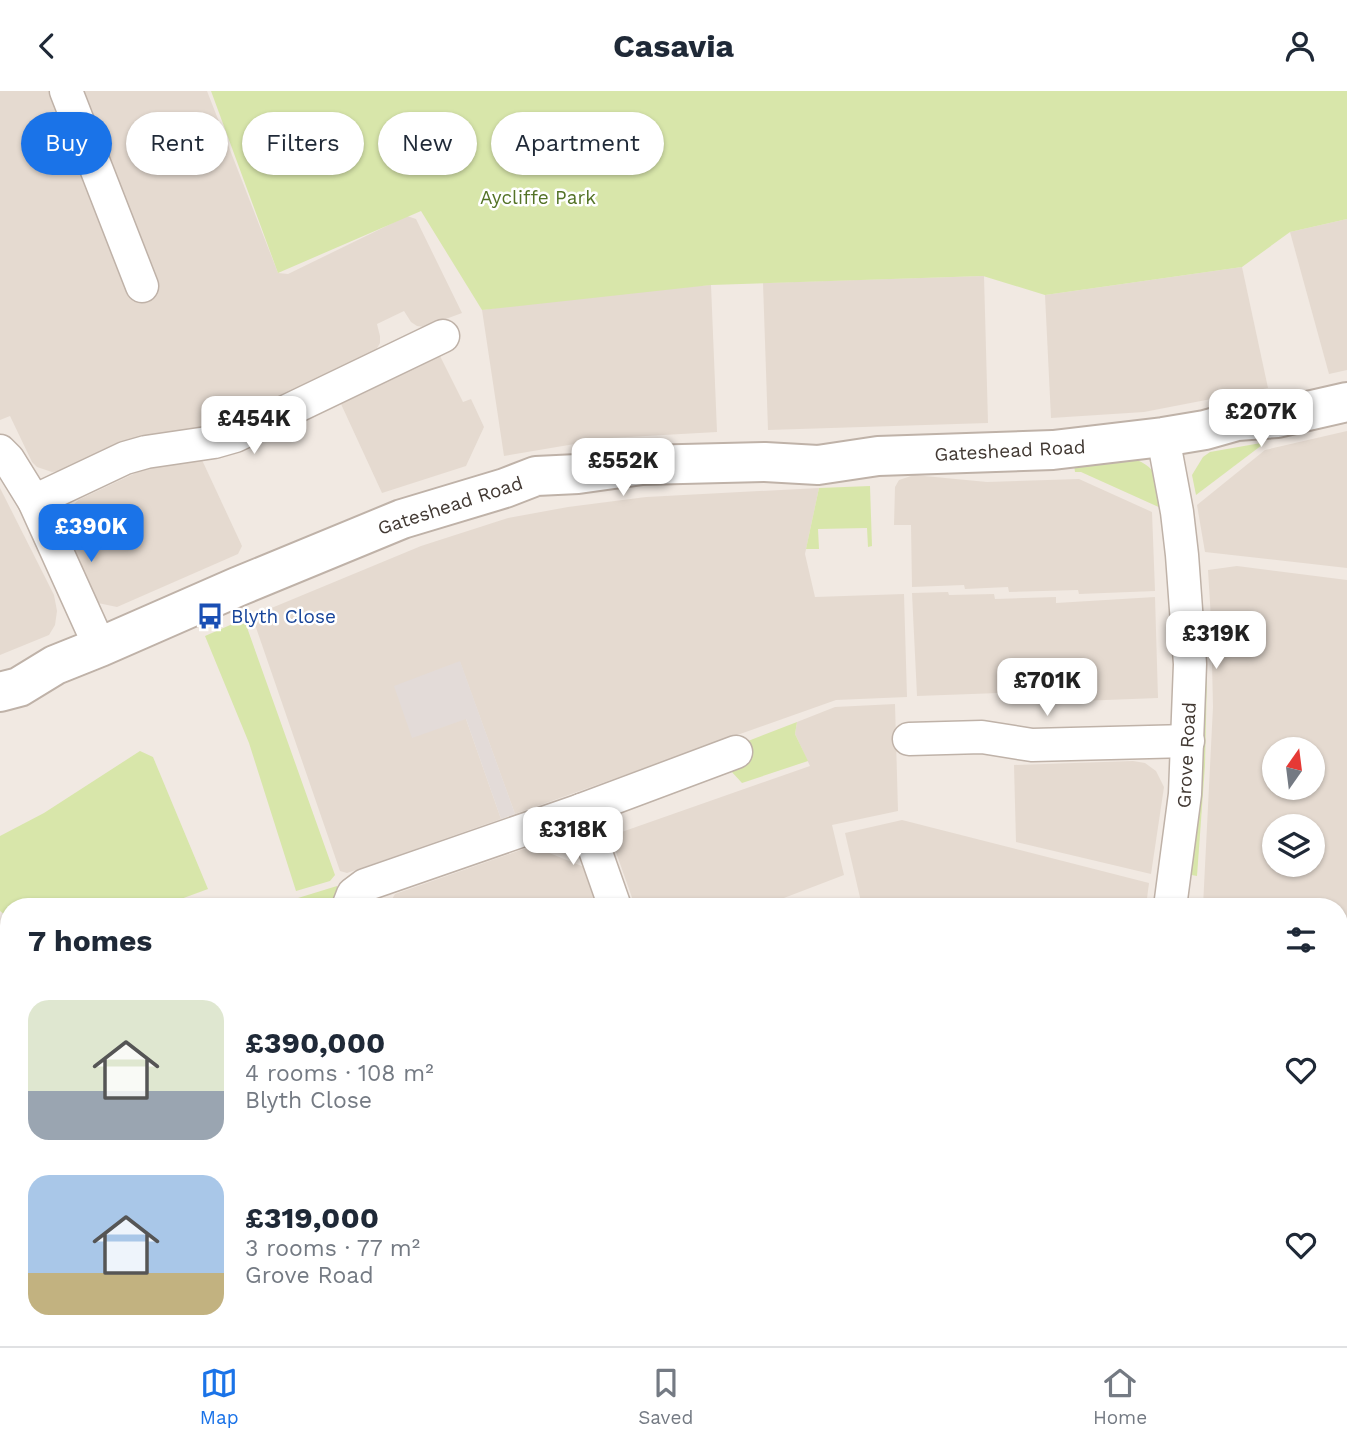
<!DOCTYPE html>
<meta charset="utf-8">
<style>
:root{--surface:#fff;--page:#f6f6f7;--text:#1f2937;--muted:#747a83;--line:#e0e1e3;--accent:#1a73e8}
body{margin:0;font-family:"Work Sans",sans-serif;background:var(--page);color:var(--text);height:100vh;display:flex;flex-direction:column;font-size:26px;white-space:nowrap}
*{box-sizing:border-box;margin:0}
p{font-size:23px;color:var(--muted)}
.icon{flex:none;width:38px;height:38px;fill:none;stroke:currentColor;stroke-width:2;stroke-linecap:round;stroke-linejoin:round}
.map{position:relative;flex:1;overflow:hidden}
.drawer{position:absolute;left:0px;top:807px;width:1348px;height:450px;display:flex;flex-direction:column;background:var(--surface);border-radius:28px 28px 0 0;box-shadow:0 2px 5px #0004}
.drawer>*{flex:none}
.banner{position:absolute;left:21px;top:21px;width:700px;height:63px;display:flex;gap:14px}
.needle{width:46px;rotate:14deg}
.tools{position:absolute;left:1262px;top:646px;display:grid;gap:14px}
.tools a{display:grid;place-items:center;width:63px;height:63px;border-radius:50%;background:var(--surface);box-shadow:0 2px 5px #0004;font-size:35px}
.price{position:absolute;translate:-50% -60px;padding:0 16px;border-radius:14px;background:#fff;color:#222;font-size:23px;line-height:46px;filter:drop-shadow(0 2px 4px #0008)}
.price::after{content:'';position:absolute;left:50%;top:42px;width:21px;height:16px;margin-left:-10px;background:inherit;clip-path:polygon(0 0,100% 0,50% 100%)}
.price.current{background:var(--accent);color:#fff}
ul{padding:0;list-style:none}
li{display:flex;align-items:center;gap:21px;height:175px;padding:0 28px}
li span{display:grid;place-items:center;flex:none;width:196px;height:140px;border-radius:21px;color:#555}
li>.icon{margin-inline-start:auto}
span .icon{width:84px;height:84px;fill:#fffc;stroke-width:1}
li b{font-size:30px}
h2{display:flex;justify-content:space-between;align-items:center;height:84px;padding:0 28px;font-size:30px}
.tag{padding:0 24px;border-radius:32px;background:var(--surface);box-shadow:0 2px 5px #0004;font-size:24px;line-height:63px}
.tag.current{background:var(--accent);color:#fff}
header{display:flex;justify-content:space-between;align-items:center;height:91px;padding:0 28px;background:var(--surface);font-size:32px;font-weight:700}
.dock{display:flex;justify-content:space-around;align-items:center;height:98px;border-top:2px solid var(--line);background:var(--surface);font-size:19px;color:var(--muted)}
.dock a{display:grid;justify-items:center;gap:4px}
.dock .current{color:var(--accent)}
.map>svg:first-child{display:block}
</style>
<header><svg class="icon" aria-label="back" viewBox="0 0 24 24"><path d="M15 5l-7 7 7 7"/></svg>Casavia<svg class="icon" aria-label="person" viewBox="0 0 24 24"><circle cx="12" cy="8" r="4"/><path d="M4 21q1-7 8-7t8 7"/></svg></header>
<div class="map">
<svg width="1347" height="1255" viewBox="0 0 1347 1255">
<rect width="100%" height="100%" fill="#f1e9e2"/>
<g fill="#e5dad0" fill-rule="evenodd">
<path d="M0,0h207l71,182 10,1 119,-58 9,3 46,94 -38,14 -7,-1 -6,-4 -7,-11 -27,13 3,12v7l-5,9 -145,70 -22,5 -69,10 -79,34 -8,1 -15,-5 -5,-5 -22,-46 -10,4z"/>
<path d="M1347,128v151l-18,4 -39,-142z"/>
<path d="M1242,176l26,121 -124,24 -93,6 -6,-123z"/>
<path d="M984,185l4,147 -220,7 -5,-147z"/>
<path d="M711,194l6,147 -107,6 -106,18 -22,-146 115,-17z"/>
<path d="M440,265l23,46 8,-3 13,28 -18,39 -84,27 -41,-89z"/>
<path d="M1347,340v137l-142,-16 -8,-47 68,-55z"/>
<path d="M202,369l40,86 -4,8 -121,53 -19,-4 -33,-71v-11l4,-11 9,-10 64,-30z"/>
<path d="M914,384l73,7 92,-3 73,33 3,79 -76,3 -1,-4 -69,2 -1,-5 -43,2 -1,-4 -52,2 -1,-62h-17l1,-38 4,-7z"/>
<path d="M0,397l54,107 3,16 -2,14 -6,10 -49,20z"/>
<path d="M819,397l-14,66 10,43 89,-3 3,103 -71,3 -321,114 -55,-152 6,57 35,100 -154,54 -7,-2 -88,-255 169,-70 87,-28 60,-11 78,-10z"/>
<path d="M1237,475l110,14v377h-8v-50l-136,-1 10,-199 -2,-88 -3,-49zM1274,658h38v38h-38zM1274,735h38v39h-38z"/>
<path d="M948,501l1,3 45,-1 1,5 61,-2v6l99,-6 3,101 -78,3v-6l-81,4v-6l-82,3 -5,-103z"/>
<path d="M895,613l3,107 -66,14 12,50 -81,31h-128l-23,-65 4,-7 194,-68 -15,-32 2,-12 38,-15z"/>
<path d="M1133,670l12,2 11,8 8,16 -13,87 -135,-32 -2,-77z"/>
<path d="M902,729l247,63 -3,23h-284l-17,-73z"/>
<path d="M532,755l52,21 14,39h-210l7,-12z"/>
<path d="M8,826l1,75 -9,3v-74z"/>
<path d="M0,957l9,21v72l-9,4z"/>
<path d="M82,1248h102l-13,7h-84z"/>
<path d="M303,1248h175l2,7h-194z"/>
<path d="M491,1248h338l-9,7h-326z"/>
</g>
<path fill="#e3dbd8" d="M460,570l55,153 -14,5 -35,-100 -54,19 -18,-52z"/>
<path fill="#eadbcc" d="M1347,1179v76h-231l-1,-7h224v-68z"/>
<g fill="#d8e6aa">
<path d="M211,0h1136v128l-57,13 -48,35 -197,28 -62,-19 -272,9 -229,25 -61,-99 -143,62z"/>
<path d="M1261,352l1,2 -66,50 -4,-20 11,-18 7,-5z"/>
<path d="M1127,366c32,8 31,23 36,52l-82,-37h-6l-1,-7z"/>
<path d="M870,395l2,60 -4,1 -1,-19 -49,1 1,20h-13l13,-61z"/>
<path d="M244,528l91,256 -5,6 -34,10 -47,-148 -44,-107z"/>
<path d="M1202,582l5,2 -2,90 -8,111 -11,-2z"/>
<path d="M797,631l-2,12 13,27 -66,22 -11,-12 20,-10 -8,-18z"/>
<path d="M140,660l13,6 55,132 -46,17 -153,1v11l-9,-7v-75l44,-23z"/>
<path d="M337,795l4,10 -5,11 -35,-1 -3,-8z"/>
<path d="M1347,915v264l-8,1v-264z"/>
</g>
<g fill="none" stroke-linecap="round" stroke-linejoin="round">
<g stroke="#bfb2a8" stroke-width="35">
<g id="minor">
<path d="M66,0l76,195"/>
<path d="M1163,346l14,75 5,43 8,109 -5,130 -15,113"/>
<path d="M0,360l8,8 26,42 66,146"/>
<path d="M34,410l91,-43 21,-6 68,-10 21,-6 208,-100"/>
<path d="M909,648l73,-2 50,8 156,-4"/>
<path d="M581,719l34,97"/>
<path d="M348,816l5,-13 12,-9 216,-75 155,-58"/>
<path d="M1339,891l8,-1"/>
<path d="M0,1113l9,-7"/>
<path d="M981,1248l17,7"/>
<path d="M845,1255l9,-7"/>
<path d="M1058,1255l3,-7"/>
</g>
</g>
<g stroke="#bfb2a8" stroke-width="42">
<g id="tertiary">
<path d="M0,601l19,-5 36,-22 45,-18 137,-60 165,-68 103,-31 31,-12 42,-2 64,-9 123,-3 53,3 60,-9 175,-6 110,-13 42,-7 32,-9 40,-3 70,-16"/>
<path d="M0,1197l9,11"/>
<path d="M39,1248l6,7"/>
</g>
</g>
<use href="#minor" stroke="#fff" stroke-width="32"/>
<use href="#tertiary" stroke="#fff" stroke-width="38"/>
</g>
<defs>
<g id="bus-bare" transform="scale(2.1)"><path d="M-5-6H5V4H4V6H2V4H-2V6H-4V4H-5ZM-3.5-4V0h7V-4ZM-3.5 1.2v1.5H-2V1.2ZM2 1.2v1.5H3.5V1.2Z" fill="#1a4fb4" stroke="#fff" stroke-width="2.5" paint-order="stroke"/></g>
</defs>
<g fill-rule="evenodd">
<use href="#bus-bare" x="210" y="525"/>
</g>
<g text-anchor="middle" stroke-width="5" stroke-linejoin="round" paint-order="stroke">
<g font-size="19" fill="#547327" stroke="#fff">
<text x="538" y="113">Aycliffe Park</text>
</g>
<g font-size="19" fill="#423933" stroke="#fff">
<text transform="translate(1010 359) rotate(-3)" y="7">Gateshead Road</text>
<text transform="translate(450 414) rotate(-18)" y="7">Gateshead Road</text>
<text transform="translate(1186 664) rotate(-87)" y="7">Grove Road</text>
</g>
<g font-size="19" fill="#164399" stroke="#fff" text-anchor="start">
<text x="231" y="532">Blyth Close</text>
</g>
</g>
</svg>
<div class="tools">
<a><svg class="needle" viewBox="-14 -14 28 28"><path d="M0-13l5 13h-10z" fill="#e53935"/><path d="M0 13l5-13h-10z" fill="#747a83"/></svg></a>
<a><svg class="icon" aria-label="layers" viewBox="0 0 24 24"><path d="M12 4l9 5-9 5-9-5zM3 14l9 5 9-5"/></svg></a>
</div>
<b class="price" style="left:1261px;top:358px">£207K</b>
<b class="price" style="left:254px;top:365px">£454K</b>
<b class="price" style="left:623px;top:407px">£552K</b>
<b class="price current" style="left:91px;top:473px">£390K</b>
<b class="price" style="left:1216px;top:580px">£319K</b>
<b class="price" style="left:1047px;top:627px">£701K</b>
<b class="price" style="left:573px;top:776px">£318K</b>
<div class="banner">
<a class="tag current">Buy</a>
<a class="tag">Rent</a>
<a class="tag">Filters</a>
<a class="tag">New</a>
<a class="tag">Apartment</a>
</div>
<section class="drawer">
<h2>7 homes<svg class="icon" aria-label="filters" viewBox="0 0 24 24"><path d="M4 7h16M4 17h16"/><circle cx="9" cy="7" r="2"/><circle cx="15" cy="17" r="2"/></svg></h2>
<ul>
<li><span style="background:linear-gradient(#dfe7d0 65%,#9aa5b1 0)"><svg class="icon" aria-label="home" viewBox="0 0 24 24"><path d="M3 11l9-7 9 7M6 9v11h12V9"/></svg></span><div><b>£390,000</b><p>4 rooms · 108 m²</p><p>Blyth Close</p></div><svg class="icon" aria-label="heart" viewBox="0 0 24 24"><path d="M12 20l-8-8c-3-5 5-10 8-4 3-6 11-1 8 4z"/></svg></li>
<li><span style="background:linear-gradient(#a9c7e8 70%,#c2b280 0)"><svg class="icon" aria-label="home" viewBox="0 0 24 24"><path d="M3 11l9-7 9 7M6 9v11h12V9"/></svg></span><div><b>£319,000</b><p>3 rooms · 77 m²</p><p>Grove Road</p></div><svg class="icon" aria-label="heart" viewBox="0 0 24 24"><path d="M12 20l-8-8c-3-5 5-10 8-4 3-6 11-1 8 4z"/></svg></li>
</ul>
</section>
</div>
<nav class="dock">
<a class="current"><svg class="icon" aria-label="map" viewBox="0 0 24 24"><path d="M3 6l6-2 6 2 6-2v14l-6 2-6-2-6 2zM9 4v14M15 6v14"/></svg>Map</a>
<a><svg class="icon" aria-label="saved" viewBox="0 0 24 24"><path d="M7 4h10v16l-5-4-5 4z"/></svg>Saved</a>
<a><svg class="icon" aria-label="home" viewBox="0 0 24 24"><path d="M3 11l9-7 9 7M6 9v11h12V9"/></svg>Home</a>
</nav>
